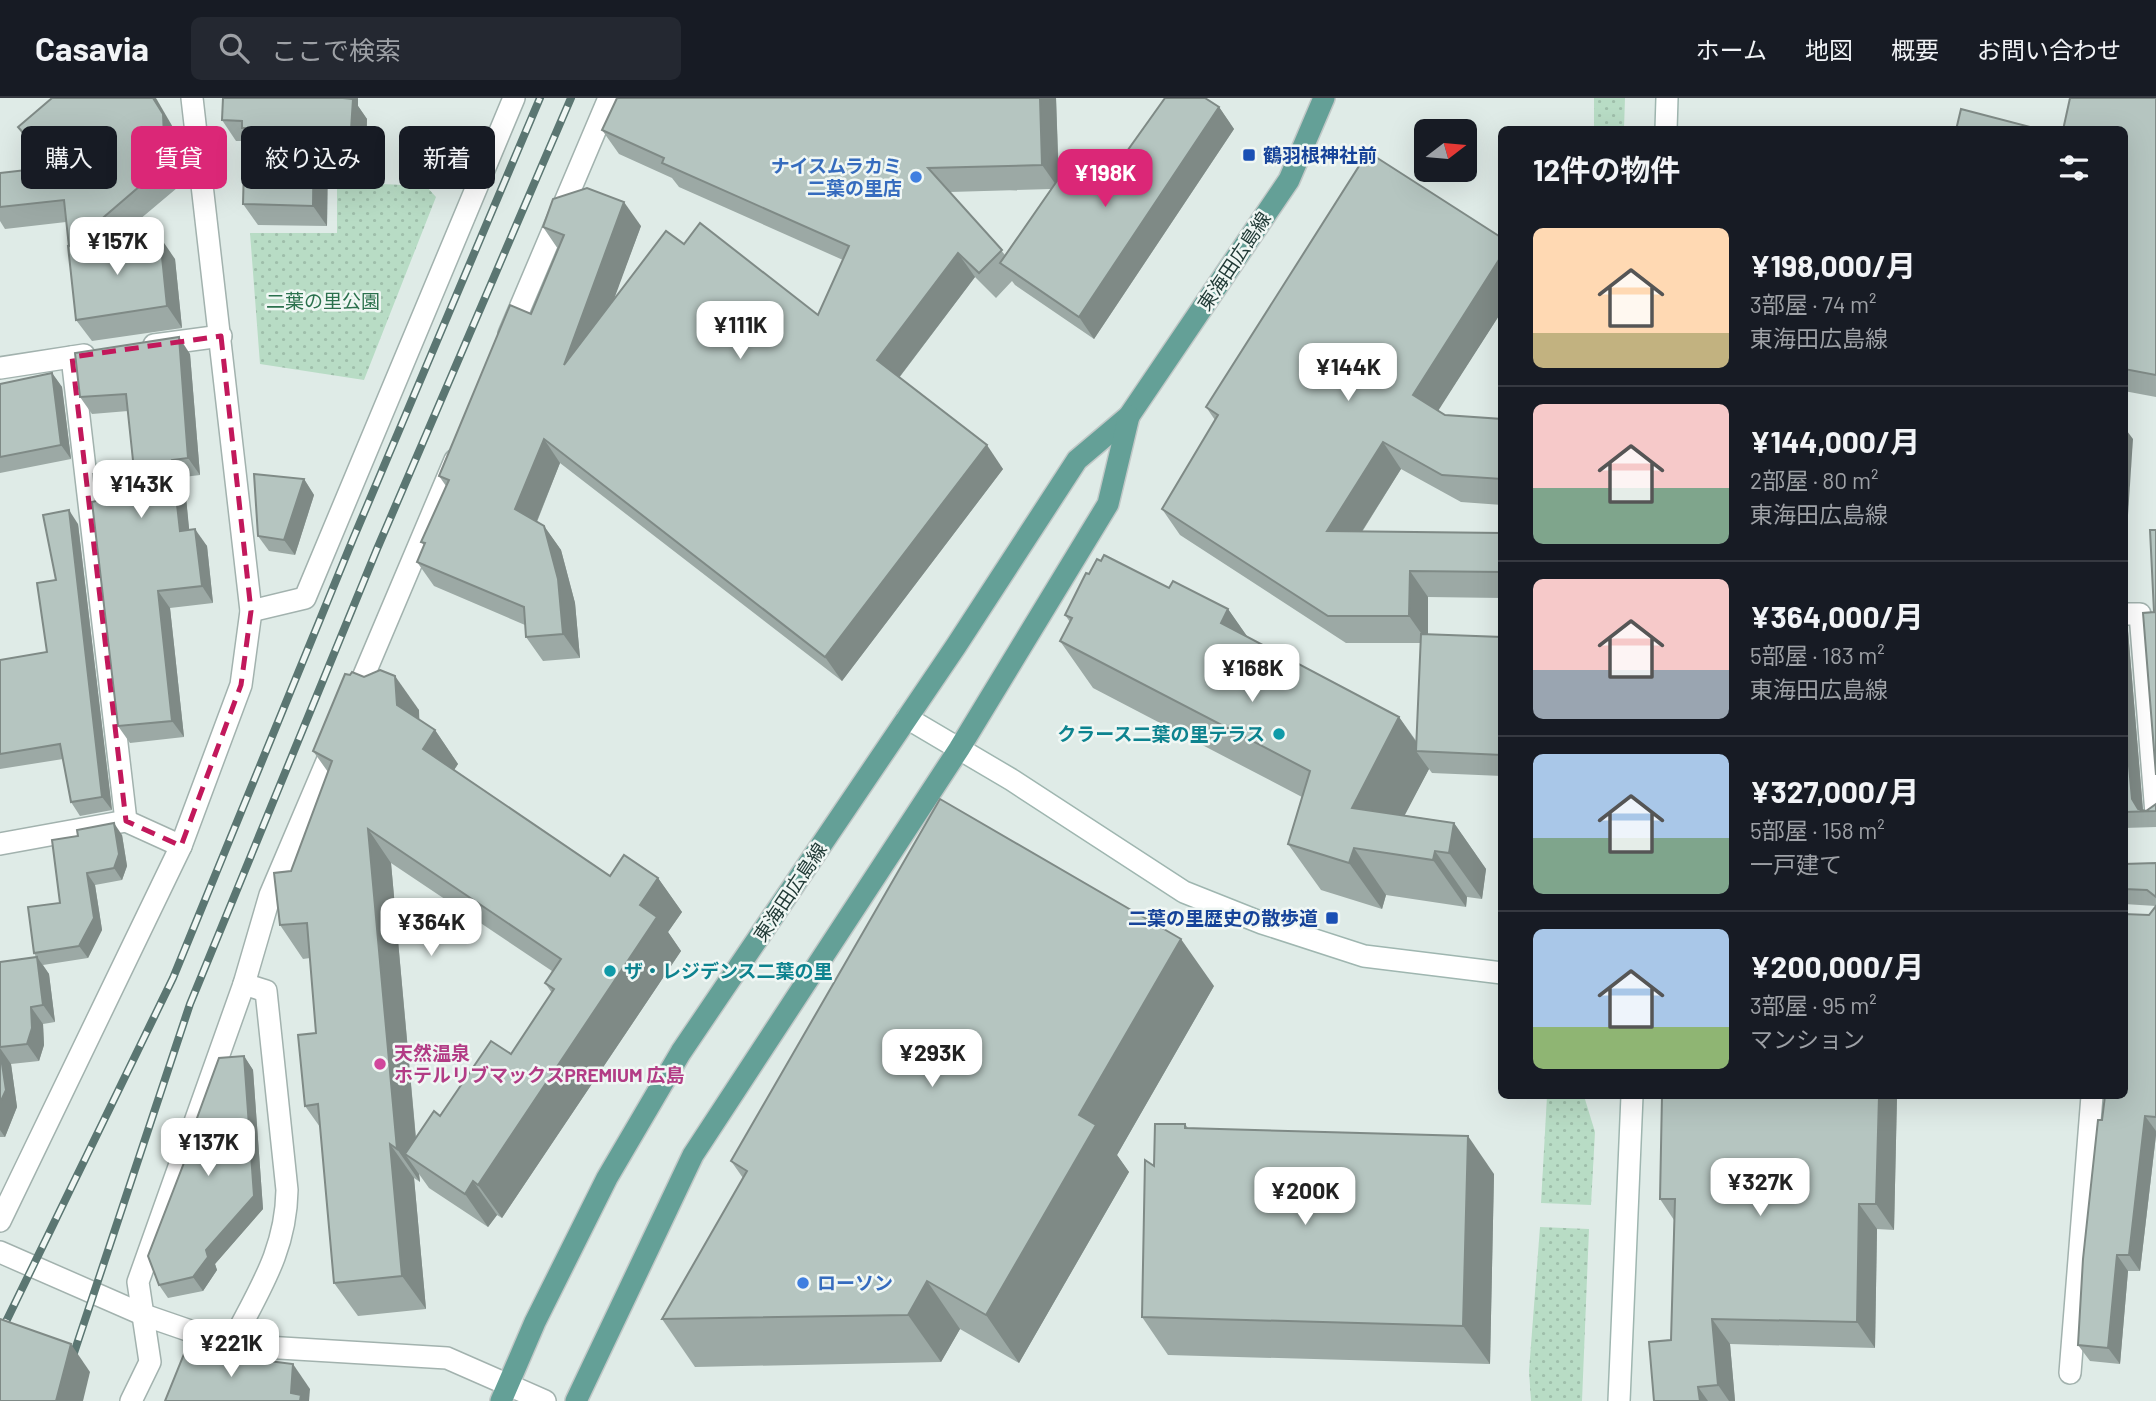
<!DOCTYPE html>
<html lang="ja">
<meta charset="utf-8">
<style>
:root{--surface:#171b24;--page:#242831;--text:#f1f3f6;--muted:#9ea1a6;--line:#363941;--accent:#db2777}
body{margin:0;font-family:Barlow,"Noto Sans JP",sans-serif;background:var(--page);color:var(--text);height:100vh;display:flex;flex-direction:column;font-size:26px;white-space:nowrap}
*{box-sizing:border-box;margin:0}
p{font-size:23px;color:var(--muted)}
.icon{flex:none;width:38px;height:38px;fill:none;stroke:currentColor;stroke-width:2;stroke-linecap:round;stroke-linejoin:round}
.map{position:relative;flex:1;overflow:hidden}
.details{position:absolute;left:1498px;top:28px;width:630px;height:973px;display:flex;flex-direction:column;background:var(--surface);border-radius:10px;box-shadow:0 7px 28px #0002}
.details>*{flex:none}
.top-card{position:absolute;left:21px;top:28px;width:665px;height:63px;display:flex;gap:14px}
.needle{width:46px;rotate:74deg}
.controls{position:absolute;left:1414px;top:21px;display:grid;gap:14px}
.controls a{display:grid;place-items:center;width:63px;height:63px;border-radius:10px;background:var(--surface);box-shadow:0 7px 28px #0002;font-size:35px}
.price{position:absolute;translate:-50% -60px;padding:0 16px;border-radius:14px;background:#fff;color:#222;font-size:23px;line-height:46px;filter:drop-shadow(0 2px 4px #0008)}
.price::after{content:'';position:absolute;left:50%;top:42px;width:21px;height:16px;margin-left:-10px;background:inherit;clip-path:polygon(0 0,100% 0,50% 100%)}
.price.selected{background:var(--accent);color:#fff}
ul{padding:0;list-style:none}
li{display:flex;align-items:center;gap:21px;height:175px;padding:0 35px}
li+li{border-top:2px solid var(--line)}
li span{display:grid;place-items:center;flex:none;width:196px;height:140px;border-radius:10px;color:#555}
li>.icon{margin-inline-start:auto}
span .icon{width:84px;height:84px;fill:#fffc;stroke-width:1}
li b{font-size:30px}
h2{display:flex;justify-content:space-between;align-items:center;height:84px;padding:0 35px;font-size:30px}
.tag{padding:0 24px;border-radius:10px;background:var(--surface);box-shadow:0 7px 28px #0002;font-size:24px;line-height:63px}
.tag.selected{background:var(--accent);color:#fff}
header{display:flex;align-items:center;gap:42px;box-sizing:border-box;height:98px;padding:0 35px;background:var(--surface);border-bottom:2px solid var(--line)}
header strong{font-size:33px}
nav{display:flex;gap:38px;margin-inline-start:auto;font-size:24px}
.search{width:490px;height:63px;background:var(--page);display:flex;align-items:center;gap:18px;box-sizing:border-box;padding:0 24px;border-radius:10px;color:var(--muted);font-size:26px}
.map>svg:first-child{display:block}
</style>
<header>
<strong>Casavia</strong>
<div class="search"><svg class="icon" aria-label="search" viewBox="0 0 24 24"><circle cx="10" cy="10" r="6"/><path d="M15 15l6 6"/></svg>ここで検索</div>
<nav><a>ホーム</a><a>地図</a><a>概要</a><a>お問い合わせ</a></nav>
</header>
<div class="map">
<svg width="2156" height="1303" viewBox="0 0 2156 1303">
<defs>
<pattern id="grass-dots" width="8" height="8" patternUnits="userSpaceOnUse" patternTransform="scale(1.75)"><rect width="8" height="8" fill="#b8dcc5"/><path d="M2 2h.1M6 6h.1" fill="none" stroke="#9ebeaa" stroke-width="1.8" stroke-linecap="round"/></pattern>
</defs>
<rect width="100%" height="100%" fill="#dfebe7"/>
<g fill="url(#grass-dots)">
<path d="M1594,0h31l-1,31h-30z"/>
<path d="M337,84l89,4 10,11 -72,183 -104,-16 -10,-131h87z"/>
<path d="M1547,998h37l11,36 -4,73 -50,-2z"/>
<path d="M1540,1129l49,2 -7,172h-51l-2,-30z"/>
</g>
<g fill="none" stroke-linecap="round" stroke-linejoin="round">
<g stroke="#a2b2ae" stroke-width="24">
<g id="street">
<path d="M509,236l100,-236"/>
<path d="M154,247l67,-9"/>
<path d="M72,259l54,464"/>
<path d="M0,270l84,-13"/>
<path d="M251,513l54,-13 209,-500"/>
<path d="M2124,516h16l16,200"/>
<path d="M353,603l102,-241"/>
<path d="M0,746l126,-23 55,25"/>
<path d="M0,1123l181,-375 60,-161 10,-74 -59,-513"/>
<path d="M0,1154l144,63 87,30 216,13 98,43"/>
<path d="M231,1247c27,-54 55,-93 56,-155l-21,-199 -22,-7"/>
<path d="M2070,1275l22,-277"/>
<path d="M131,1303l19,-39 -12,-80 106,-298 26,-89 66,-155"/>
</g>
</g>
<g stroke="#9fb6b0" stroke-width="24">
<g id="secondary">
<path d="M1666,32l1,-32"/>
<path d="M907,620l105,62 172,112 78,31 102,33 138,17"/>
<path d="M1619,1303l13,-305"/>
</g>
</g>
<g stroke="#c1c8c7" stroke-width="24">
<g id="primary">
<path d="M501,1303l34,-79 72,-144 74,-126 275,-406 121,-186 52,-44 160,-236 35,-82"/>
<path d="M576,1303l117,-246 266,-406 149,-245 21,-88"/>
</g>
</g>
<use href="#street" stroke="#fff" stroke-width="21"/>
<use href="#secondary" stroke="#fff" stroke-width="21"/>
<use href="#primary" stroke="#64a097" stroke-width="21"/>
<g stroke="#5b7672" stroke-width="8">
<g id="rail">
<path d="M0,1236l173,-356 180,-439 187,-441"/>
<path d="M58,1303l132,-397 187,-455 194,-451"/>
</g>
</g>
<use href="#rail" stroke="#f0f7f4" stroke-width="5" stroke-dasharray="16" stroke-linecap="butt"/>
</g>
<g fill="#9ca9a5" fill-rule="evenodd">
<path d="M223,0h135v8l9,13 -1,31h-38l-1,76 -69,-1 -15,-21 2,-63h-9l-14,-21z"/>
<path d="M1056,0l3,81 46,3 114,-75 15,22 -140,210 -79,-54 -3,-4 -16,17 -21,-21 -76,101 104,91 -161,212 -282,-218 -23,59 7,4 17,24 14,53 5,55 -37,3 -17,-24 -1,-12 -91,-39 -17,-24 7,-17 -3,-3 25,-56 -7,-10 92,-162 27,-65 -15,-22 98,-1 -28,74 71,-56 134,71 25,-55 -164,-73 -7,-9 -53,-24 -17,-24zM1051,91l-46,66 -55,-63z"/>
<path d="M2156,0v299l-32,-6v-261z"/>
<path d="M18,29l160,9 1,22 -14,12 12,18 -63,53 61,18 7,69 -90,13 -16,-21 -10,-98 -61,7 -5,-8v-48l50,-5 -17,-20z"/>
<path d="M1502,140v73l-64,99 7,5 57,4v86l-41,-3 -60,-33 -39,63 140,1v65l-74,-1v37l74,3v139l-70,-3 -3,-4 -25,46 50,8 32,46 -4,30 -15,-2 -1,10 -80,-12 -4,14 -61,-19 -33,-46 14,-47 -209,-109 -33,-47 10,-19 -5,-7 24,-41 80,14 59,21 20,29 151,79 18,25 4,-99h-75l-166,-108 -18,-26 53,-89 -9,-13z"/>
<path d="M190,256l10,121 -16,2 5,53 18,16 6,57 -43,5 14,129 -54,6 -12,-17 16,-256 -6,-59 -36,3 -12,-17z"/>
<path d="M52,275l10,14 9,72 -71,14v-89z"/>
<path d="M304,381l10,16 -19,60 -26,-4 -11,-15z"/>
<path d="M78,426l34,286 -32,6 -9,-14 -8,-43 -63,10v-109l47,-8 9,-72z"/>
<path d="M2124,527l4,6 15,179 3,1 10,-7v23l-32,1z"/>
<path d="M350,577l69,35v10l16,10 23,34 -4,6 156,106 48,2 24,34 -14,20 13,19 -179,267 -5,-3 -9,12 -59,-39 -10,-14 1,8 -6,-4 12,131 -68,7 -24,-33 -14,-156 -15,-21 11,-73 -6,-75 -7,1 -23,-34 11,-54 37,-99 -15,-21zM391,765l161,108 -7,12 7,10 -41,61 -95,84z"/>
<path d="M122,737l5,31 -5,14 -27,5 7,45 -14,28 -45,7 6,9 6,48 -12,2 1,21 -5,16 -28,3 6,43 -12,30h-5v-175l36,-5 -2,-4 26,-50z"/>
<path d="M2156,765v272l-16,136h-12l-8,93 -30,-3 -12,-16 24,-225 47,-205 7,-9 -32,-2v-40z"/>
<path d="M1214,888l-97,169 12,17 -110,191 -59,-34 -19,33 -246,5 -33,-48 81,-141 -12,-17z"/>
<path d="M244,958l9,14 10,139 -48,55 2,6 -14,21 -35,7 -9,-13 36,-153 -2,-3z"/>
<path d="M1897,998l-3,134 -17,-1 -2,119 -145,-4 5,57h-81l17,-61 3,-120 -14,-21z"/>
<path d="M1185,1026l3,4 306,46 -4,190 -322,-9 -26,-38 12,-151z"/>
</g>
<g fill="#7f8a86">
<path d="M153,0h3l22,38 1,22 -15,-21z"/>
<path d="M343,0h15v8l9,13 -1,31 -15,-20z"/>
<path d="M1040,0h16l3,91 -17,-24z"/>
<path d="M1219,9l15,22 -140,210 -15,-22z"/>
<path d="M314,31l14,21 -1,76 -14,-20z"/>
<path d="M624,104l17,24 -60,163 -17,-24z"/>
<path d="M160,139l15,22 7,69 -15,-22z"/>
<path d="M958,155l17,24 -81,107 -17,-24z"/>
<path d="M1502,157v56l-71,111 -18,-27z"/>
<path d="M179,239l11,17 10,121 -12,-17z"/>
<path d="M52,275l10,14 9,72 -10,-14z"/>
<path d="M2124,329l9,12 -9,137z"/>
<path d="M544,341l16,24 -28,70 -17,-24z"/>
<path d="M1383,344l18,27 -56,89 -18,-27z"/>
<path d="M987,347l16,24 -161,212 -17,-24z"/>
<path d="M172,362l12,17 7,71 -11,-17z"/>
<path d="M304,381l10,16 -19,60 -11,-15z"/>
<path d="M69,412l9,14 34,286 -10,-13z"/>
<path d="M544,428l17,24 14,53 5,55 -17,-24z"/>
<path d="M195,431l12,17 6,57 -11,-17z"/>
<path d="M1410,473l18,26v46l-19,-27z"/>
<path d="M158,493l12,17 14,129 -12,-16z"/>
<path d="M1228,511l33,47 -40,-33z"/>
<path d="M2124,527l4,6 15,180h-3l-8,-12 -8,-88z"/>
<path d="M395,578l24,34 1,28 -23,-33z"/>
<path d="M1399,619l24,35 -7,-1 13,18 -44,84 -33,-45z"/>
<path d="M435,632l23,34 -12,18 -23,-33z"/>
<path d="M114,725l8,12 5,31 -5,14 -8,-12z"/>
<path d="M1454,725l32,46 -4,30 -33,-46z"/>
<path d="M368,731l23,34 27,300 -13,-9 14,20 1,8 -23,-33z"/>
<path d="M1354,750l32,47 -4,14 -33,-46z"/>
<path d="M1435,753l32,46 -1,10 -33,-47z"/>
<path d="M87,775l8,12 7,45 -14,28 -9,-12z"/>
<path d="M658,780l24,34 -14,20 13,19 -179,267 -24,-33 162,-280z"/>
<path d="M1181,841l33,47 -97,169 12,17 -110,191 -33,-48 93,-200z"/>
<path d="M37,859l12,17 6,48 -12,-17z"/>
<path d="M31,909l12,17 1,21 -5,16 -12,-17z"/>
<path d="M0,950l11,16 6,43 -12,30 -5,-7z"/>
<path d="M244,958l9,14 10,139 -48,55 2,6 -14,21 -10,-14 13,-27z"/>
<path d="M1879,998h18l-3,134 -18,-26z"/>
<path d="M2145,1018l11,15v4l-16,136 -11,-16z"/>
<path d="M1468,1038l26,38 -4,190 -27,-38z"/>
<path d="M390,1046l24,34 12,131 -24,-33z"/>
<path d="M473,1083l24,34 -9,12 -23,-33z"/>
<path d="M1859,1106l18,25 -2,119 -18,-26z"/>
<path d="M2117,1157l11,16 -8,93 -12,-16z"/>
<path d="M927,1183l33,48 -19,33 -33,-47z"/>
<path d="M1712,1221l18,25 5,57h-6l-11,-16z"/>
<path d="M71,1246l19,28 -7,29h-27z"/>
<path d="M293,1266l17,25 -1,12h-12l-6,-8z"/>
<path d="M1698,1289l10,14h-8z"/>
</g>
<g fill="#b5c5c0" stroke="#7f8a86" stroke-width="2">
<path d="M52,0h101l10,16 1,23 -15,13 13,17 -93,80 -5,-47 -64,7v-34l53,-6 -35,-40z"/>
<path d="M223,0h120l10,1 -2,31 -37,-1 -1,77 -70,-2 2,-76h-3v-7l-20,-1z"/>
<path d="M617,0h423l2,67 -114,3 74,82 -23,23 -21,-20 -81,107 110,85 -162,212 -281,-218 -29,70 29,17 14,53 5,55 -37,3 -2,-30 -107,-45 8,-19 -4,-1 28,-62 -10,-4 71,-171 21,9 33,-79 -21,-8 10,-28 34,-11 37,14 -60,163 102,-134 18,13 16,-21 118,92 31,-69 -187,-83 2,-5 -62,-28z"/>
<path d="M1165,0h40l14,9 -140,210 -79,-54 59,-85 46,4z"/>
<path d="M2070,0h86v277l-32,-6v-239h-61z"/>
<path d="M1961,11l81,21h-86z"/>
<path d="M1368,54l134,86v17l-89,140 32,20 57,4v60l-60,-4 -59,-33 -56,89 175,2v39l-92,-1 -1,45h-81l-166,-107 56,-94 -12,-8z"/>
<path d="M160,139l7,69 -91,14 -8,-74z"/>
<path d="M179,239l9,121 -16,2 8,71 15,-2 7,57 -44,5 14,130 -54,5 -26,-224 4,-1 -3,-27 41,-4 -8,-76 -46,3 -5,-44z"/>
<path d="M52,275l9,72 -61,12v-73z"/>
<path d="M254,376l50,5 -20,61 -26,-4z"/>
<path d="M69,412l33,287 -31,5 -11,-58 -60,10v-94l47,-8 -10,-69 19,-3 -13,-65z"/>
<path d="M2150,432h6v245l-13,-162 11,-1z"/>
<path d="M1104,457l65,33 4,-7 55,28 -7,14 178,94 -47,91 102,15 -5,30 -14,-2 -2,9 -79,-12 -5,15 -61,-19 22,-73 -250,-130 12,-23 -7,-3 21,-42 3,1 8,-15 4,2z"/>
<path d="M1421,536l81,3v118l-86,-4z"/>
<path d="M380,572l15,6 2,29 38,25 -12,19 187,127 14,-21 34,23 -18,27 17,12 -179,268 -5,-4 -8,13 -60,-40 29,-43 6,5 51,-75 20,13 43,-65 -9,-6 16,-24 -193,-130 29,320 -7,-5 12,132 -68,7 -16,-179 -13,2 -7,-71 18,-2 -9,-110 -27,2 -6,-52 17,-2 41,-110 -19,-10 32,-77 5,1 2,-3 12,5z"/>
<path d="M2124,613l8,88 6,10 8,2 10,-7v7l-32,1z"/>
<path d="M940,701l241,140 -102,176 17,10 -110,190 -59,-34 -19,34 -246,4 85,-148 -16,-10z"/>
<path d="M114,725l5,31 -5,14 -27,5 7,45 -15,28 -45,7 -6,-46 32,-4 -8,-63 26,-4 -1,-6z"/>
<path d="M2156,765v34l-9,-7 -23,-1v-25z"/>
<path d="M2156,808v211l-11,-1 -16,139h-12l-9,93 -30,-3 5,-86 15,-139h4l3,-24h19v-182l25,1z"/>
<path d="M37,859l6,48 -12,2 1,21 -5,16 -27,3v-85z"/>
<path d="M0,953l6,39 -6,13z"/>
<path d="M244,958l10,140 -48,54 2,7 -15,20 -34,8 -11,-29 49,-127h-4l26,-71z"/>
<path d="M1662,998h217l-3,108h-17l-2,118 -145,-3 6,66 -20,2 2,14h-46l-5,-59 22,-2 4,-141h-15z"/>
<path d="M1155,1026h30v4l283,8 -5,190 -321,-9 3,-157 9,6z"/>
<path d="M0,1221l71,25 -15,57h-56z"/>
<path d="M193,1251l38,1 -2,6 64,8 -2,29 10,2 -1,6h-135l19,-47z"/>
</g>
<path fill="none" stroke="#c2185b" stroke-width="5" stroke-dasharray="14 9" stroke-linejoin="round" d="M221,238l30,275 -10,74 -60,161 -55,-25 -54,-464z"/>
<g fill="#1a4fb4" stroke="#f0f7f4" stroke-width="2.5">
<rect x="1242" y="50" width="14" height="14" rx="3.5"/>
<rect x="1325" y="813" width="14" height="14" rx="3.5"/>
</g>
<g fill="#3f7fe0" stroke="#f0f7f4" stroke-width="2.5">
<circle cx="916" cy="79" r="7"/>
<circle cx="803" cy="1185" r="7"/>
</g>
<g fill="#0f9aa8" stroke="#f0f7f4" stroke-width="2.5">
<circle cx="1279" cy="636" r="7"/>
<circle cx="610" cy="873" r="7"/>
</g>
<circle fill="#d1479c" stroke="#f0f7f4" stroke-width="2.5" cx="380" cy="966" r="7"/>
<g text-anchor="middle" stroke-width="5" stroke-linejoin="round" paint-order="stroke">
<g font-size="19" font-weight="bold" fill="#164399" stroke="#f0f7f4" text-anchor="start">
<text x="1263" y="64">鶴羽根神社前</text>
<text x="1318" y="827" text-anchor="end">二葉の里歴史の散歩道</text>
</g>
<g font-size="19" font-weight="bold" fill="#366cbe" stroke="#f0f7f4" text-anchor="end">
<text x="902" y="75">ナイスムラカミ<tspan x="902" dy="22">二葉の里店</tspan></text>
<text x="817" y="1192" text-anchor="start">ローソン</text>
</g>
<g font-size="19" fill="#213a36" stroke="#f0f7f4">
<text transform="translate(1234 163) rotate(-56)" y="7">東海田広島線</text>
<text transform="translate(790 794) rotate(-56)" y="7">東海田広島線</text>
</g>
<g font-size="19" fill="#2b714d" stroke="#f0f7f4">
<text x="323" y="210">二葉の里公園</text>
</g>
<g font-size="19" font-weight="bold" fill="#0d838f" stroke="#f0f7f4" text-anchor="end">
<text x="1265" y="643">クラース二葉の里テラス</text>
<text x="624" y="880" text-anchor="start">ザ・レジデンス二葉の里</text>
</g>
<g font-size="19" font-weight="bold" fill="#b23c85" stroke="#f0f7f4" text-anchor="start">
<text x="394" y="962">天然温泉<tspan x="394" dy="22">ホテルリブマックスPREMIUM 広島</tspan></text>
</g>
</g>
</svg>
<div class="controls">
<a><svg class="needle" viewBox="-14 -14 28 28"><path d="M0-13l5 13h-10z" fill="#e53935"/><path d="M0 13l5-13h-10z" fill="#9ea1a6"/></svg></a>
</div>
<b class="price selected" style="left:1105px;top:111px">¥198K</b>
<b class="price" style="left:117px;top:179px">¥157K</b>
<b class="price" style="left:740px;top:263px">¥111K</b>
<b class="price" style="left:1348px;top:305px">¥144K</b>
<b class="price" style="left:141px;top:422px">¥143K</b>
<b class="price" style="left:1252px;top:606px">¥168K</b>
<b class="price" style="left:431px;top:860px">¥364K</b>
<b class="price" style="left:932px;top:991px">¥293K</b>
<b class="price" style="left:208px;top:1080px">¥137K</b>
<b class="price" style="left:1760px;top:1120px">¥327K</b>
<b class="price" style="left:1305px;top:1129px">¥200K</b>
<b class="price" style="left:231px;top:1281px">¥221K</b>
<div class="top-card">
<a class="tag">購入</a>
<a class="tag selected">賃貸</a>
<a class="tag">絞り込み</a>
<a class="tag">新着</a>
</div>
<section class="details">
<h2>12件の物件<svg class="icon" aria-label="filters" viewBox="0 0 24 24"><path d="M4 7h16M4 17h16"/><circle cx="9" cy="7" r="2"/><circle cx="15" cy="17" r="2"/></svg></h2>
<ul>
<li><span style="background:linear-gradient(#ffd9b3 75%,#c2b280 0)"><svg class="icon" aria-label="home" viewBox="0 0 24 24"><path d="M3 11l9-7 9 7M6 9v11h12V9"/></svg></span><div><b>¥198,000/月</b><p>3部屋 · 74 m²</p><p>東海田広島線</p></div></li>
<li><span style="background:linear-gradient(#f6c9c9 60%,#7fa58c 0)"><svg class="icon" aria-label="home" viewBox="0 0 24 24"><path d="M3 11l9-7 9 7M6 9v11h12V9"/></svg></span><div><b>¥144,000/月</b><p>2部屋 · 80 m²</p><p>東海田広島線</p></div></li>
<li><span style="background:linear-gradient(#f6c9c9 65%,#9aa5b1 0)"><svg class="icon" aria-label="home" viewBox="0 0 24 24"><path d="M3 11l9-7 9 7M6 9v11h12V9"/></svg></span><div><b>¥364,000/月</b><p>5部屋 · 183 m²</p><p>東海田広島線</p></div></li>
<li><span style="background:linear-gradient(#a9c7e8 60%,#7fa58c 0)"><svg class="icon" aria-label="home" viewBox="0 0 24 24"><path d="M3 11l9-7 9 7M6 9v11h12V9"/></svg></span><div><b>¥327,000/月</b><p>5部屋 · 158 m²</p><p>一戸建て</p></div></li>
<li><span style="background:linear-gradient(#a9c7e8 70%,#8fb573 0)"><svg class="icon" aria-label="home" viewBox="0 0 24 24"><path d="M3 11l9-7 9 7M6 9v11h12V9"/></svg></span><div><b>¥200,000/月</b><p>3部屋 · 95 m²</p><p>マンション</p></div></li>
</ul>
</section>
</div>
